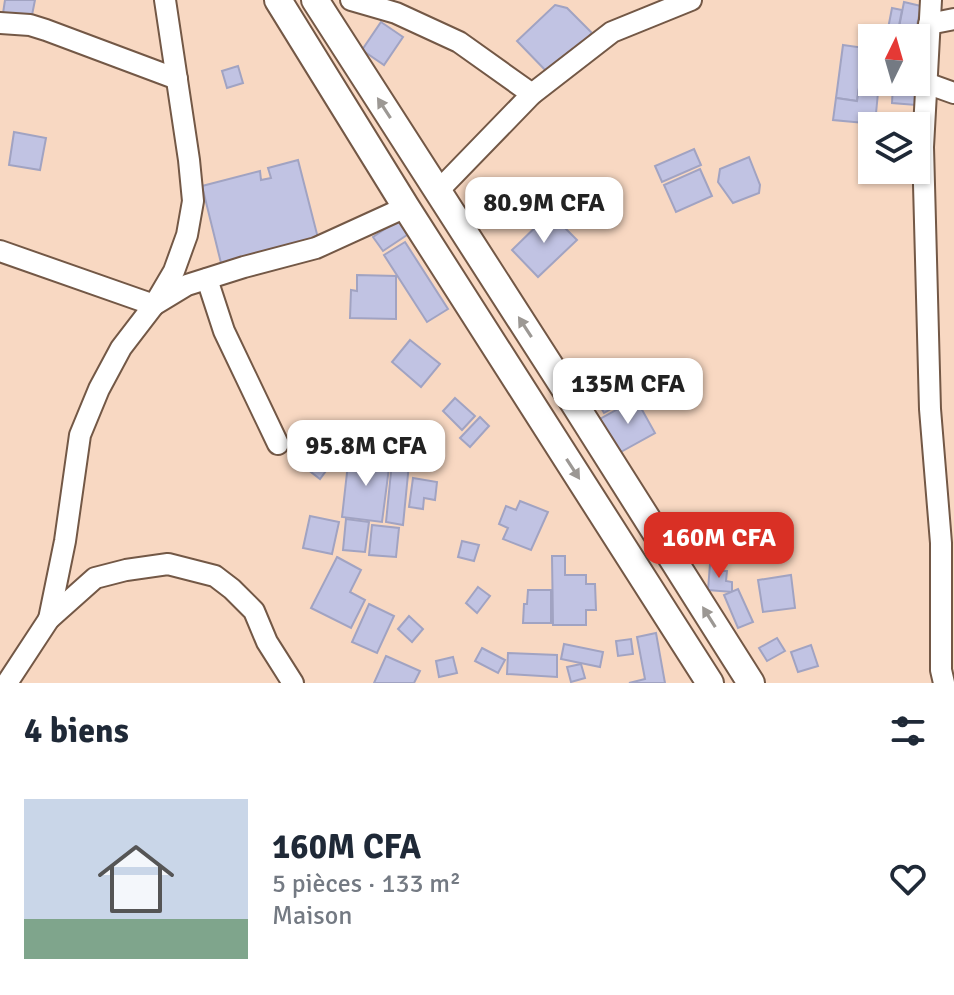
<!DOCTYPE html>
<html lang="fr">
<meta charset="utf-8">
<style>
:root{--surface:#fff;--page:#f2f2f3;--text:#1f2937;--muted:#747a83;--line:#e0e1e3;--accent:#d93025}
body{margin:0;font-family:Signika,sans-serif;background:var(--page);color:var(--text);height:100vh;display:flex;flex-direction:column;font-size:30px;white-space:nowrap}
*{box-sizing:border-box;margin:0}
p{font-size:26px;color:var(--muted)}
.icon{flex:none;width:44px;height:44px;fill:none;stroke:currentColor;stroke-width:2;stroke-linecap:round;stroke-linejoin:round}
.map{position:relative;height:683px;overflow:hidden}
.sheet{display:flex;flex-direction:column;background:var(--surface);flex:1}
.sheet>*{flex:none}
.needle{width:52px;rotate:5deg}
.tools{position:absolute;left:858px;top:24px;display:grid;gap:16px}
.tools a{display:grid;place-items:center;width:72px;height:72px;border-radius:0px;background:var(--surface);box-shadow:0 2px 6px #0004;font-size:40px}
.price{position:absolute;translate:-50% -68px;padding:0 18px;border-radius:16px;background:#fff;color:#222;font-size:26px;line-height:52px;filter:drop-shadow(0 2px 4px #0008)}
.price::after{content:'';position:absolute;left:50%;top:48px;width:24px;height:18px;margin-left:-12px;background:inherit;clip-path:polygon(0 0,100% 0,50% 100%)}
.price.on{background:var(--accent);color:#fff}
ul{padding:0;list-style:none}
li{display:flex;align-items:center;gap:24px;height:200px;padding:0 24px}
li+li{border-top:2px solid var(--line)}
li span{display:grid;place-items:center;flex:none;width:224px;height:160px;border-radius:0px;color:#555}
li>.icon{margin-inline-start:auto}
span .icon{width:96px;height:96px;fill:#fffc;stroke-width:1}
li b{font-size:34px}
h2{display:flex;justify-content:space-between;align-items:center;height:96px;padding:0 24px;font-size:34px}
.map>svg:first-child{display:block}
</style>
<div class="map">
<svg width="954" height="683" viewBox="0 0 954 683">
<rect width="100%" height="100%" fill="#f8d8c2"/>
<g fill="#c1c3e3" stroke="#a1a3c2" stroke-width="2">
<path d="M5,0h30l-5,25 -28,-5z"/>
<path d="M904,2l17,4 -6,29 -17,-3z"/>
<path d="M555,5l12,3 25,25 -42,42 -33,-34z"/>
<path d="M892,8l10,2 -5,26 -10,-2z"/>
<path d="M381,22l22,15 -19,28 -22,-15z"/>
<path d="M843,45l22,3 -8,53 -21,-3z"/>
<path d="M238,66l5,17 -16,5 -5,-17z"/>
<path d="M862,69l10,1v12h7l-4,42 -42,-4 3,-22 21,3z"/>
<path d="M916,73h7l-7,32 -24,-2 1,-20 23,-1z"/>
<path d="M14,132l32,6 -6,32 -31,-5z"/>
<path d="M694,149l7,16 -39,17 -7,-16z"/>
<path d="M749,157l11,28 -1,8 -26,10 -15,-21 2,-13z"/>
<path d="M298,160l21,82 -97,25 -20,-81 58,-15 1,9 10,-2 -3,-10z"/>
<path d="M700,169l12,27 -36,16 -12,-27z"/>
<path d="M550,213l27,27 -39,37 -26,-27z"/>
<path d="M400,219l10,14 -27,18 -10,-14z"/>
<path d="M405,242l43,67 -21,13 -43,-67z"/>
<path d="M357,275l39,1v43l-46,-1 1,-28 6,1z"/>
<path d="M410,340l30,24 -19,23 -29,-25z"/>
<path d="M630,373l11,19 -37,21 -11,-19z"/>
<path d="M455,398l20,18 -13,14 -19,-19z"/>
<path d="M636,399l19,34 -36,20 -19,-34z"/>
<path d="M480,417l9,9 -19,21 -10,-9z"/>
<path d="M320,432l22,17 -22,30 -22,-17z"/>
<path d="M349,455l41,5 -8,62 -40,-5z"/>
<path d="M392,462l17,2 -6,61 -17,-3z"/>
<path d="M413,478l24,4 -2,18 -11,-2 -1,11 -14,-2z"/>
<path d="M520,501l28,11 -17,38 -28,-11 5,-11 -9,-4 7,-18 10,4z"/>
<path d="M310,516l29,6 -7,32 -29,-6z"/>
<path d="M346,519l23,3 -4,30 -22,-2z"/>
<path d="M372,525l27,3 -3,29 -27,-2z"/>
<path d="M462,541l17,4 -5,16 -16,-4z"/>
<path d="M552,556h13v19h21v9h9l1,26h-10v15h-33z"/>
<path d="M337,557l24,13 -11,22 15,8 -14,28 -40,-20z"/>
<path d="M710,564l12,1 -1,6h6l-1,10 6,1v10l-24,-2z"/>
<path d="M791,575l4,33 -32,4 -5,-32z"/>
<path d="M478,587l12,9 -13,17 -11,-10z"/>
<path d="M738,589l15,33 -15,6 -14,-33z"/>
<path d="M528,590h23v33h-28l1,-19h3z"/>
<path d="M369,604l25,12 -17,37 -25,-11z"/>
<path d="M409,616l14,13 -11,13 -14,-13z"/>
<path d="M656,633l9,50h-36l16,-4 -8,-42z"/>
<path d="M777,638l8,13 -18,10 -8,-13z"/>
<path d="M631,639l2,15 -15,2 -2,-15z"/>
<path d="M564,644l39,8 -3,15 -39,-8z"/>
<path d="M811,645l7,21 -20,6 -7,-20z"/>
<path d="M482,648l23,12 -7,13 -23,-12z"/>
<path d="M508,653l49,2v22l-50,-3z"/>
<path d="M386,656l34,15 -6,12h-40z"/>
<path d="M453,657l4,16 -18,4 -3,-16z"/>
<path d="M581,664l4,14 -14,4 -4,-15z"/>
</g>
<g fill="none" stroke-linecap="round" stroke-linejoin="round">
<g stroke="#735846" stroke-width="24">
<g id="minor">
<path d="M351,0l45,13 63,29 73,52"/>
<path d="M931,0l-8,147 7,262 11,134v127l3,13"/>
<path d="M0,23l30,2 16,5 131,49"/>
<path d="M929,24l25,-5"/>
<path d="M926,83l28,10"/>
<path d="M437,192l95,-98 80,-62 79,-32"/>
<path d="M0,251l154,54 33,-20 57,-18 72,-19 90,-41"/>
<path d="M207,279l17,52 54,113"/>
<path d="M49,619l16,-78 15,-106 19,-46 22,-41 33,-43 20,-34 13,-36 6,-34 -4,-41 -24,-160"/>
<path d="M7,683l42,-64 46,-41 31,-8 42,-6 47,12 17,13 22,22 13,31 26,41"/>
</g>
</g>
<g stroke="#735846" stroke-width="30">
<g id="tertiary">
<path d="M278,0l128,207 304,476"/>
<path d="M315,0l250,389 186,294"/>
</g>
</g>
<use href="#minor" stroke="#fff" stroke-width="20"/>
<use href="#tertiary" stroke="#fff" stroke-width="26"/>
</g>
<defs><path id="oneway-solid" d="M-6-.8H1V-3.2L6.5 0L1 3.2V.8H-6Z" transform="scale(2)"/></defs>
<g fill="#9c9894">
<use href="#oneway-solid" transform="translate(384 108) rotate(-123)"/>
<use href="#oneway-solid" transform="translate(525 327) rotate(-123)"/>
<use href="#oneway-solid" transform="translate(573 469) rotate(57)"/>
<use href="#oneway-solid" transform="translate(709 617) rotate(-122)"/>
</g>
</svg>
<div class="tools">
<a><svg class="needle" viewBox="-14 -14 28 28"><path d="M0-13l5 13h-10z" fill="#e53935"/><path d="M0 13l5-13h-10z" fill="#747a83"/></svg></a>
<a><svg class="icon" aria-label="layers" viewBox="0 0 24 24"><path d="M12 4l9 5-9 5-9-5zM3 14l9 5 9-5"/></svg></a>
</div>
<b class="price" style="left:544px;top:245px">80.9M CFA</b>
<b class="price" style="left:628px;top:426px">135M CFA</b>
<b class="price" style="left:366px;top:488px">95.8M CFA</b>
<b class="price on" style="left:719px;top:580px">160M CFA</b>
</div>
<section class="sheet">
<h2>4 biens<svg class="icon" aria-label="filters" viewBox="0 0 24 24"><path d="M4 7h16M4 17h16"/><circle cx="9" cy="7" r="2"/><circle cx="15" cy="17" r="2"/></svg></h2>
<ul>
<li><span style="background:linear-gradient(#c9d6e8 75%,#7fa58c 0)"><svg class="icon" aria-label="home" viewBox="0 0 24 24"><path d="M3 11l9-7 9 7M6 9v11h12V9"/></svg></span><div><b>160M CFA</b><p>5 pièces · 133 m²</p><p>Maison</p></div><svg class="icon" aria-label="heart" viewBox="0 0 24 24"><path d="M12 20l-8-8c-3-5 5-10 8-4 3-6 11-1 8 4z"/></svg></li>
</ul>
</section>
